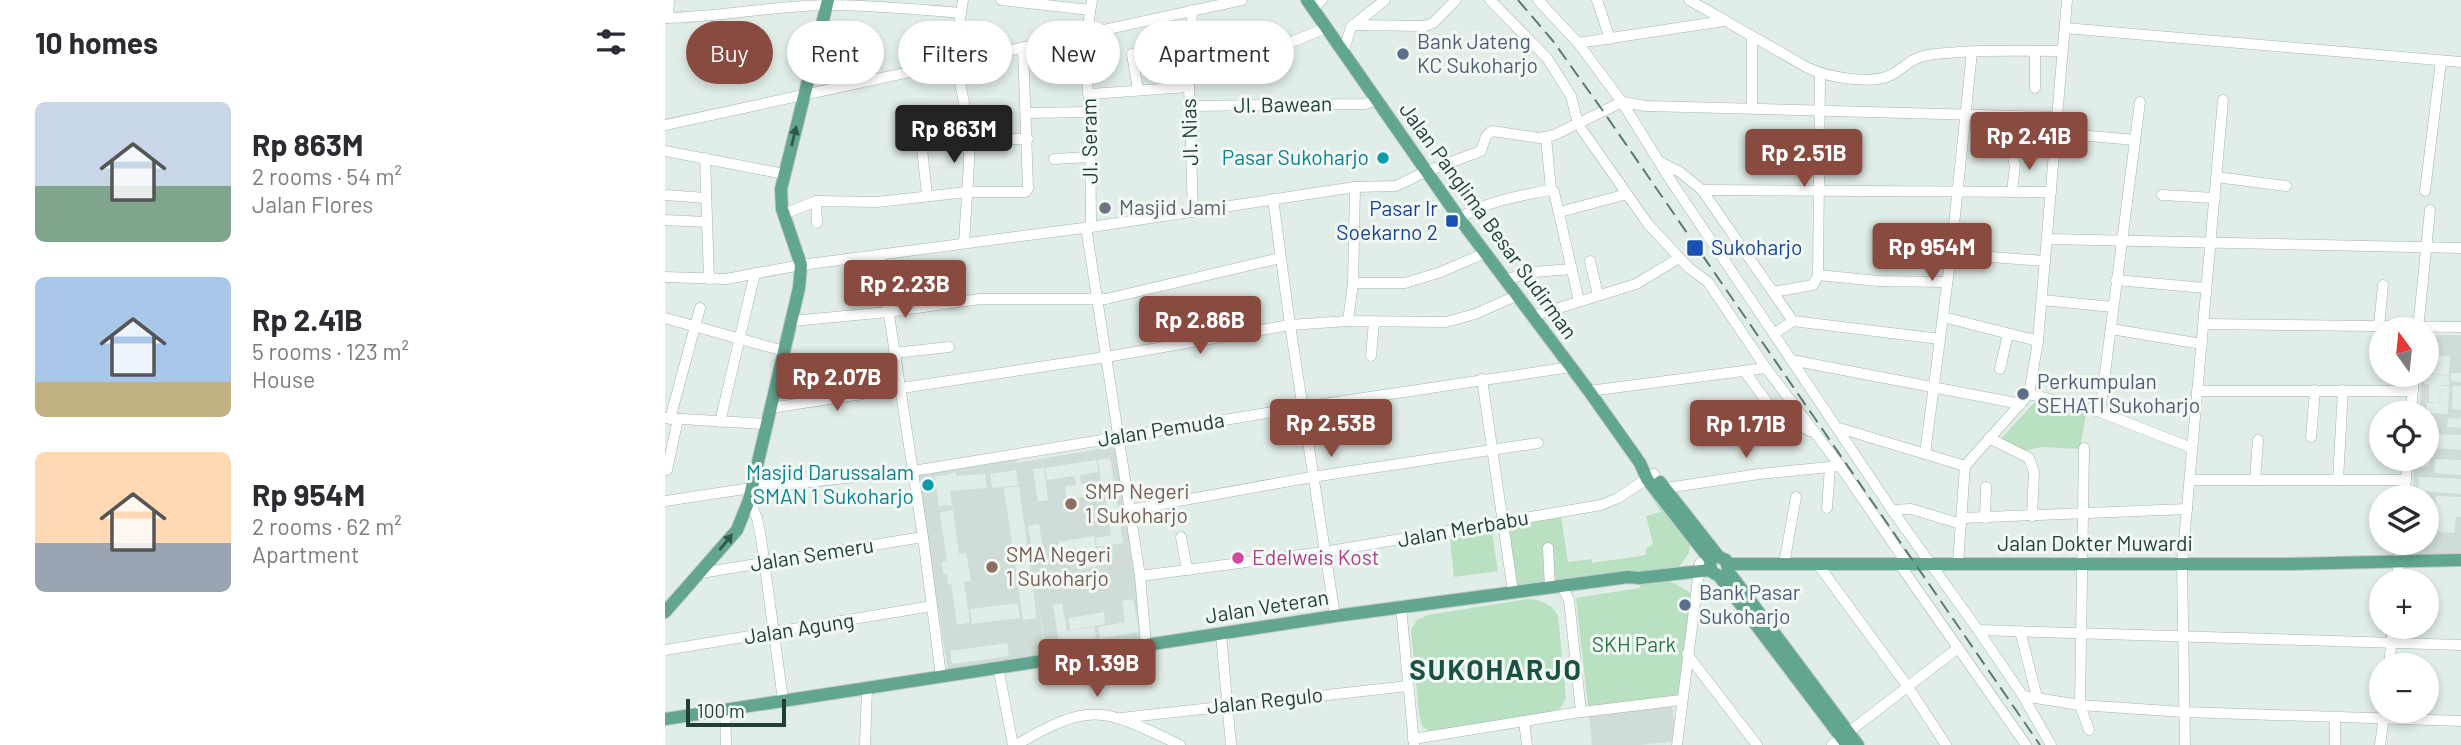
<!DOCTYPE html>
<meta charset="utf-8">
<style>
:root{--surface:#fff;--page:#f2f2f3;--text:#2b2b33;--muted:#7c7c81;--accent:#894b40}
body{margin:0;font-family:Barlow,sans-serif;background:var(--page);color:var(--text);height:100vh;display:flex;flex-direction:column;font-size:26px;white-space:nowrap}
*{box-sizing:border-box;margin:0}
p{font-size:23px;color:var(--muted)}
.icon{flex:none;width:38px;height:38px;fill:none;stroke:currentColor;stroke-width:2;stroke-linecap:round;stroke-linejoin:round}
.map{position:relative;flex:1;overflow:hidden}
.panel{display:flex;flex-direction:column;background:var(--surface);width:665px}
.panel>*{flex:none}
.guide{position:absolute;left:21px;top:21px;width:665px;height:63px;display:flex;gap:14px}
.needle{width:46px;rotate:345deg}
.buttons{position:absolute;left:1704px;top:317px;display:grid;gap:14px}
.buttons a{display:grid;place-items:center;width:70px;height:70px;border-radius:50%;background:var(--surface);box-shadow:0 4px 10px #0003;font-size:35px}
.scale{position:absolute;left:21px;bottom:18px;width:100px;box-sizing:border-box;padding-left:7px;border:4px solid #203f35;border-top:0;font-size:19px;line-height:24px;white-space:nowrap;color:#203f35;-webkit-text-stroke:5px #f2f9f5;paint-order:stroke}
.price{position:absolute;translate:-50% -60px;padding:0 16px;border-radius:7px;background:var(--accent);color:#fff;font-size:23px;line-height:46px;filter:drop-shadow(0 2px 4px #0008)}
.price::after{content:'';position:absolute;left:50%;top:42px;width:21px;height:16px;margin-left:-10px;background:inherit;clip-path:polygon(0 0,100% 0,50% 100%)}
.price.active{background:#222;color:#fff}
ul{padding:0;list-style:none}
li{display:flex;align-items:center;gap:21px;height:175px;padding:0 35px}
li span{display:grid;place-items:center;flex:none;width:196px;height:140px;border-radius:10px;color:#555}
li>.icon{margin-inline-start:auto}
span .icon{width:84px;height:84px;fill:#fffc;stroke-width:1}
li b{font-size:30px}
h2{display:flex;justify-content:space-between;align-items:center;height:84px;padding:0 35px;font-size:30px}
.pill{padding:0 24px;border-radius:32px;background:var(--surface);box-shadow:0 4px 10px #0003;font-size:24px;line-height:63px}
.pill.active{background:var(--accent);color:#fff}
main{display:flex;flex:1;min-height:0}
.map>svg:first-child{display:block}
</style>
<main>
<section class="panel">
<h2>10 homes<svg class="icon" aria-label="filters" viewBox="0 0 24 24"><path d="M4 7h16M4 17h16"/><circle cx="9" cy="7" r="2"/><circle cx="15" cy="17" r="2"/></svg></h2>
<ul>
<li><span style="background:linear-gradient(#c9d6e8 60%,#7fa58c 0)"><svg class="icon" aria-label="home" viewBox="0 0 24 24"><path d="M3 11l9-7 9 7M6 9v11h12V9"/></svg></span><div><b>Rp 863M</b><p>2 rooms · 54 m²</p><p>Jalan Flores</p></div></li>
<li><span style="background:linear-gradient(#a9c7e8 75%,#c2b280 0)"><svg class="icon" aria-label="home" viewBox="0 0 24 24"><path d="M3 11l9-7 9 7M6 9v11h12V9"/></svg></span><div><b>Rp 2.41B</b><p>5 rooms · 123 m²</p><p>House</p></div></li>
<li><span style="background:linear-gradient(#ffd9b3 65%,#9aa5b1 0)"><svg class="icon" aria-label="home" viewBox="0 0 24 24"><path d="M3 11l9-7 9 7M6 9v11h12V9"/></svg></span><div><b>Rp 954M</b><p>2 rooms · 62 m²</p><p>Apartment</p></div></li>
</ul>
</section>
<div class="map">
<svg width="1796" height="745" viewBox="0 0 1796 745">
<rect width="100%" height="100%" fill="#e1ede7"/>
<g fill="#cfddd6" fill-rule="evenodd">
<path d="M1767,335h29v38h-10l-1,8 11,1v4h-8l-1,23 9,1v5l-1,4 -12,-1 -1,9 14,1v7l-25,-1 -1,14 26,2v10l-26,-1 -1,14 27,2v4l-42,-2 -1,14 43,3v3l-25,-1 -1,20 4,1 -1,15 16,1 2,-16h5v41l-49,1 -5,-5 1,-11 19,-1v-7l6,-1v-16h-6l2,-3 1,-18h-18l3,-38h3v8h11l2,-22 -4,-1h8v-9h-8v-22h-8l3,-38 2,9h5v18l10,1 2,-18h8v-9l-22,-2v-37zM1769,355l16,1 -1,19 -16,-1zM1776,386h8l-1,28 -21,-1v-10h13z"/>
<path d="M451,446l16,99 -2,1 14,95 -97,15 -13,-79 12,80 -98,14 -31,-197 99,-15 1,4zM445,458l5,29 -13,2 -4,-29zM431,460l2,12 -18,3 1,9 13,-2 2,13 -29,4 -2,-13 11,-1 -2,-9 -27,4 -2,-12zM379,468l4,32 -10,2 -5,-33zM351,470l2,15 -26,3 -2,-14zM290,472l1,4 29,-2 2,14 -37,3 -2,-17zM283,475l4,30 -13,1 -4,-30zM354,486l18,132 -14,2 -19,-132zM450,487l8,56 -26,4 -1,-9 15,-3 -7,-46zM288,510l6,44 7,-1 5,28 -7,1 6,40 -13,3 -6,-41h-3l-1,-10h-4l-1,-12 5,-1 -7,-48zM374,524l5,30 -11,2 -5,-30zM429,536l2,14 -36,5 -2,-13zM443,552l2,12 -30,5 -2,-11zM468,599l6,33 -39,7 -2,-12 27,-5 -3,-21zM353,603l2,15 -48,6 -2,-15zM397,603l5,28 27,-4 2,11 -37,6 -6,-39zM439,612l1,12 -35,6 -1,-12zM342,643l2,13 -57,8 -2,-13z"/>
<path d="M1007,704l4,37 -37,4h-47l-3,-31z"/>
</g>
<g fill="#b8e0c1">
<path d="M1369,403l52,11 -6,35 -39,-2 -26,6 -20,-8z"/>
<path d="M988,482l38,54 -2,17 -13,18 -160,18 -8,-65 53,-8 7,46 24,-3v4l54,-8v-6l7,-5 -7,-28 15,-4 -15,-24z"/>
<path d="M827,533l6,38 -44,6 -4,-38z"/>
<path d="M1005,577l1,6h3l18,11 -11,103 -93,9 -12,-108 64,-10 -1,-8z"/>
<path d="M863,599c13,1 23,4 30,17l8,82 -6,11 -9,3 -122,20 -7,-6 -3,-12 -8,-84 6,-10 11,-5z"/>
</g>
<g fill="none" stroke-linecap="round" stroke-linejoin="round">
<g stroke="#a3b5ae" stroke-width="11">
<g id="minor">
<path d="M298,0l-6,36 -1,27 13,64v36l-5,80"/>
<path d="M336,0l89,10"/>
<path d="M825,0l57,58 24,38 7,28 70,100 41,44 19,14 58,86 74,98 68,99"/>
<path d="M873,0l40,43 44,59 49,79 221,329 86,120 45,66 28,49"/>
<path d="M932,0l13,39"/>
<path d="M1024,0l119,68c19,9 63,17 83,7 13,-7 22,-18 37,-20 44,-6 90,-4 134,-4"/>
<path d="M648,9l9,-9"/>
<path d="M527,10l-3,77 4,125"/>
<path d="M0,18c54,-1 107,-12 161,-13 45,0 90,4 135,8"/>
<path d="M3,18l1,-18"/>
<path d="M688,25l72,1 8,-3 23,-23"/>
<path d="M1400,28l396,34"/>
<path d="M1087,38v70"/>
<path d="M913,43l146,-22"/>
<path d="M1370,51v37"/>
<path d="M615,53l9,-10 37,-15"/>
<path d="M678,53l8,-26 34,-27"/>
<path d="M467,54l6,36"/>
<path d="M425,94l99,-7"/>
<path d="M524,106l176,-2 12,-4"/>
<path d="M361,113l64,-1"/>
<path d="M0,125l577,-125"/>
<path d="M1391,133l79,7"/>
<path d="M881,137l5,53"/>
<path d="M256,139l6,56"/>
<path d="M304,139h59"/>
<path d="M0,151l119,23"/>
<path d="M40,158l4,121"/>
<path d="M389,159l37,-2"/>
<path d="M997,163l18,9 22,18 91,131"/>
<path d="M1551,177l70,9"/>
<path d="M1037,190l349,2"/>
<path d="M1760,191l16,-130"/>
<path d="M1347,192l3,-27 -2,-8"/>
<path d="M0,195l41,3"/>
<path d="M1497,195l53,3"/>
<path d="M608,199l17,126 45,291"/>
<path d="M151,201l1,22"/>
<path d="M895,212l67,-18"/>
<path d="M119,214l32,-13 61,1 90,-10h59l2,-4 -5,-140"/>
<path d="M794,218c28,-17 58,-21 89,-28l6,2 25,109"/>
<path d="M0,220l42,2"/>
<path d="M421,227l54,349 6,68"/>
<path d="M426,227l-1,-115 -6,-61 8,-51"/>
<path d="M1383,239l413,9"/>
<path d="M1286,254l94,7"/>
<path d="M215,256l43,281 18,139"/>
<path d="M925,261l8,34"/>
<path d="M1153,275l60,6 69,1"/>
<path d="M0,277l61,2 75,-14 290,-38 264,-40 41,-1 31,-15 54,-20 5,-15 6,-5 47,7 15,-3 68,-33 24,4 411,11"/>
<path d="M841,279l28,-7 38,-3"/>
<path d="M1451,280l89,8"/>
<path d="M688,283h52l36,-11 44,-19"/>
<path d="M1108,292l40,-7 5,-10 2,-201"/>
<path d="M1377,300l71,7"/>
<path d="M868,316l103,-32 43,-26"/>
<path d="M1278,317l95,24"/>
<path d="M0,318l119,33"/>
<path d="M127,321l96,-9 92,-13h126l174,-41"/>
<path d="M683,321l5,-38 2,-96"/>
<path d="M1539,324l257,3"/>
<path d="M1714,326l4,-41"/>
<path d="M1446,329l91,15"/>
<path d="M1753,329l12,-119"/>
<path d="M1110,333l18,-12 147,18"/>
<path d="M229,353l55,-6"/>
<path d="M706,356l3,-34"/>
<path d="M1126,360l230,44"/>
<path d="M1335,369l8,-35"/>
<path d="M1080,372l30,41 35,18"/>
<path d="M817,379l31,213"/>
<path d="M924,391l177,-23"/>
<path d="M1532,391h216"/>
<path d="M1364,394l71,18 92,36"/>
<path d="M143,402l7,-37"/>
<path d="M105,408l336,-51 184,-32 58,-4 98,1 29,-8 43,-19"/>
<path d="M1435,412l40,-310"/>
<path d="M1746,413l3,-39"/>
<path d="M0,418l101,6"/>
<path d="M5,419l30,-111"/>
<path d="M55,422l35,-149"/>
<path d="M1171,427l129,39"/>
<path d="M1646,437l4,-47"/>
<path d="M1324,438l40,20 5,14 -2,44"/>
<path d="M1419,448l-4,257 9,25"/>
<path d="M1260,454l26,-200 21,-202"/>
<path d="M2,470l11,-51"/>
<path d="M1525,480h216"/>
<path d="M1590,480l3,-40"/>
<path d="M1673,480l5,-90"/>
<path d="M995,489l99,-15 81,-8"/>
<path d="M1739,497l4,-39"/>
<path d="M84,500l8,18 4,20 22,162"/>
<path d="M0,501l86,-13 162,-17 390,-64 268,-40"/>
<path d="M1162,508l3,-41"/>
<path d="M464,510l183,-33 226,-34"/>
<path d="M1227,510l19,-1 50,15"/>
<path d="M1297,518l225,-9"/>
<path d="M1320,518l1,-31"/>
<path d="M516,537l6,33"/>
<path d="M883,548l2,40"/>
<path d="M1293,563l7,-97 64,-72 9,-53 29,-341"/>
<path d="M1119,564l12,-67"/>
<path d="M1235,565l126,180"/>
<path d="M1154,566l89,121 38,58"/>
<path d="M36,573l222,-36"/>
<path d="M475,576l184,-24 277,-47 17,-7 36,-24"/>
<path d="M1732,581l4,-39"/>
<path d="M897,586l7,14 12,112"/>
<path d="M736,607l13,137"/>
<path d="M1313,630l483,15"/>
<path d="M1355,631l17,66"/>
<path d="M556,634l10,111"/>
<path d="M0,650l267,-44"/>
<path d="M1022,654l70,91"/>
<path d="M1724,665l4,-39"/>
<path d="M333,667l15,78"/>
<path d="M1358,696l57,9 104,7 277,9"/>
<path d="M60,709l1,36"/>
<path d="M456,718l287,-32"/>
<path d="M1670,718v27"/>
<path d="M859,721l3,24"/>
<path d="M748,739l161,-26 107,-13"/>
<path d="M200,745l2,-56"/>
<path d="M351,745c76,-45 88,-36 164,0"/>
<path d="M1012,745l23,-182"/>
<path d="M1167,745l126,-97"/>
<path d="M1520,745l-3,-181 41,-464"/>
<path d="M1715,745l5,-35"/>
</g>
</g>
<g stroke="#c1c9c6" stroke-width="14">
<g id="major">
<path d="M642,0l152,218 130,173 51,72 7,16 64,82"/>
<path d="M995,482l59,75 7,3 2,10"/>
<path d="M1064,564h560l172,-4"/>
<path d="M1045,565l2,7 7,4 128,169"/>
<path d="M1063,571l130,174"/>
<path d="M0,612l72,-82 12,-30 50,-212 2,-23 -19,-56 -1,-20 47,-189"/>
<path d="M0,719l670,-103 293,-39 11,1 71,-8"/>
</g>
</g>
<use href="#minor" stroke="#fff" stroke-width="10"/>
<use href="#major" stroke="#62a691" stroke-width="12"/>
<path stroke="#5a7b71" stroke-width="2" stroke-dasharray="14 7" stroke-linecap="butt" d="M853,0l35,41 50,70 437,634"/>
</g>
<defs><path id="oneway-solid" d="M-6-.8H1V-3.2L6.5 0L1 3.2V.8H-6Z" transform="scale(1.75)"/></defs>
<g fill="#30594c">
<use href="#oneway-solid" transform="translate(129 136) rotate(-76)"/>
<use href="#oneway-solid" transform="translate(61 542) rotate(-51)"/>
</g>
<g fill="#5c6f8a" stroke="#f2f9f5" stroke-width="2.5">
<circle cx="738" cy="54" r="7"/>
<circle cx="1358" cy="394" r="7"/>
<circle cx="1020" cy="605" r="7"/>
</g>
<g fill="#0f9aa8" stroke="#f2f9f5" stroke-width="2.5">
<circle cx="718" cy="158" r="7"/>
<circle cx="263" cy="485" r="7"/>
</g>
<circle fill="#6b7280" stroke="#f2f9f5" stroke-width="2.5" cx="440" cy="208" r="7"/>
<g fill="#1a4fb4" stroke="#f2f9f5" stroke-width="2.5">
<rect x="780" y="214" width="14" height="14" rx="3.5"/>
<rect x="1021" y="239" width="18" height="18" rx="3.5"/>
</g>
<g fill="#8d6e63" stroke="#f2f9f5" stroke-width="2.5">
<circle cx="406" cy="504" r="7"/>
<circle cx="327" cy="567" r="7"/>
</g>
<circle fill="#d1479c" stroke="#f2f9f5" stroke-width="2.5" cx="573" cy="558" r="7"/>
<g text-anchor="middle" stroke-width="6" stroke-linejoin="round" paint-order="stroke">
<g font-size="21" fill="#4e5e75" stroke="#f2f9f5" text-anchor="start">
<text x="752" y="49">Bank Jateng<tspan x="752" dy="24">KC Sukoharjo</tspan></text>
<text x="1372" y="389">Perkumpulan<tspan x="1372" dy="24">SEHATI Sukoharjo</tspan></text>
<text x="1034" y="600">Bank Pasar<tspan x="1034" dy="24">Sukoharjo</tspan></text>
</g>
<g font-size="21" fill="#203f35" stroke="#f2f9f5">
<text transform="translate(618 105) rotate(-1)" y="7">Jl. Bawean</text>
<text transform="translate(525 132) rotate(-92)" y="7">Jl. Nias</text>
<text transform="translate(425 141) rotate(-91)" y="7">Jl. Seram</text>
<text transform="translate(823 221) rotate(54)" y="7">Jalan Panglima Besar Sudirman</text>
<text transform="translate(496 430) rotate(-9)" y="7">Jalan Pemuda</text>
<text transform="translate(798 529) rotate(-10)" y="7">Jalan Merbabu</text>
<text x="1430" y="551">Jalan Dokter Muwardi</text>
<text transform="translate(147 555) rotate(-9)" y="7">Jalan Semeru</text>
<text transform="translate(602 607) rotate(-9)" y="7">Jalan Veteran</text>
<text transform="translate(134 629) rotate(-9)" y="7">Jalan Agung</text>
<text transform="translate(600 701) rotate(-6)" y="7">Jalan Regulo</text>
</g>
<g font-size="21" fill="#0d838f" stroke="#f2f9f5" text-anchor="end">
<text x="704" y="165">Pasar Sukoharjo</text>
<text x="249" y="480">Masjid Darussalam<tspan x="249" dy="24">SMAN 1 Sukoharjo</tspan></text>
</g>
<g font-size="21" fill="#5b616d" stroke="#f2f9f5" text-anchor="start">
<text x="454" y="215">Masjid Jami</text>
</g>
<g font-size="21" fill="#164399" stroke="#f2f9f5" text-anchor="end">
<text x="773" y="216">Pasar Ir<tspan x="773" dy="24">Soekarno 2</tspan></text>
<text x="1046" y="255" text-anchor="start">Sukoharjo</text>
</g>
<g font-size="21" fill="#785e54" stroke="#f2f9f5" text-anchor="start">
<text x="420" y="499">SMP Negeri<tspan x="420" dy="24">1 Sukoharjo</tspan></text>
<text x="341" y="562">SMA Negeri<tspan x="341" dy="24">1 Sukoharjo</tspan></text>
</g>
<g font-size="21" fill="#b23c85" stroke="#f2f9f5" text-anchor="start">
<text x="587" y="565">Edelweis Kost</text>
</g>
<g font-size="21" fill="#277943" stroke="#f2f9f5">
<text x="969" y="652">SKH Park</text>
</g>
<g font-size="28" font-weight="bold" letter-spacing="2" fill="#1a5342" stroke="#f2f9f5">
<text x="831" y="680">SUKOHARJO</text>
</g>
</g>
</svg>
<div class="buttons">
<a><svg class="needle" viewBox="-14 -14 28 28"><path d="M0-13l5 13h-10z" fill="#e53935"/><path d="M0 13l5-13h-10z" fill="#7c7c81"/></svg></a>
<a><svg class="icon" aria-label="locate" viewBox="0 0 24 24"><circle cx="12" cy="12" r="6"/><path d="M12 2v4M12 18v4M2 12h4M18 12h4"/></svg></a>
<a><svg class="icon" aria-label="layers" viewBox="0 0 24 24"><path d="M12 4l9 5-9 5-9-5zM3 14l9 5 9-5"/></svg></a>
<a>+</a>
<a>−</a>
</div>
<div class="scale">100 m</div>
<b class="price active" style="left:289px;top:165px">Rp 863M</b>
<b class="price" style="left:1364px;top:172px">Rp 2.41B</b>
<b class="price" style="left:1139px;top:189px">Rp 2.51B</b>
<b class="price" style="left:1267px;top:283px">Rp 954M</b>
<b class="price" style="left:240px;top:320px">Rp 2.23B</b>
<b class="price" style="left:535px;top:356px">Rp 2.86B</b>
<b class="price" style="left:172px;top:413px">Rp 2.07B</b>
<b class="price" style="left:666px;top:459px">Rp 2.53B</b>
<b class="price" style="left:1081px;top:460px">Rp 1.71B</b>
<b class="price" style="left:432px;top:699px">Rp 1.39B</b>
<div class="guide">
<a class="pill active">Buy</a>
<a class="pill">Rent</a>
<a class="pill">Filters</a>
<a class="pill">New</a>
<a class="pill">Apartment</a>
</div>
</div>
</main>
